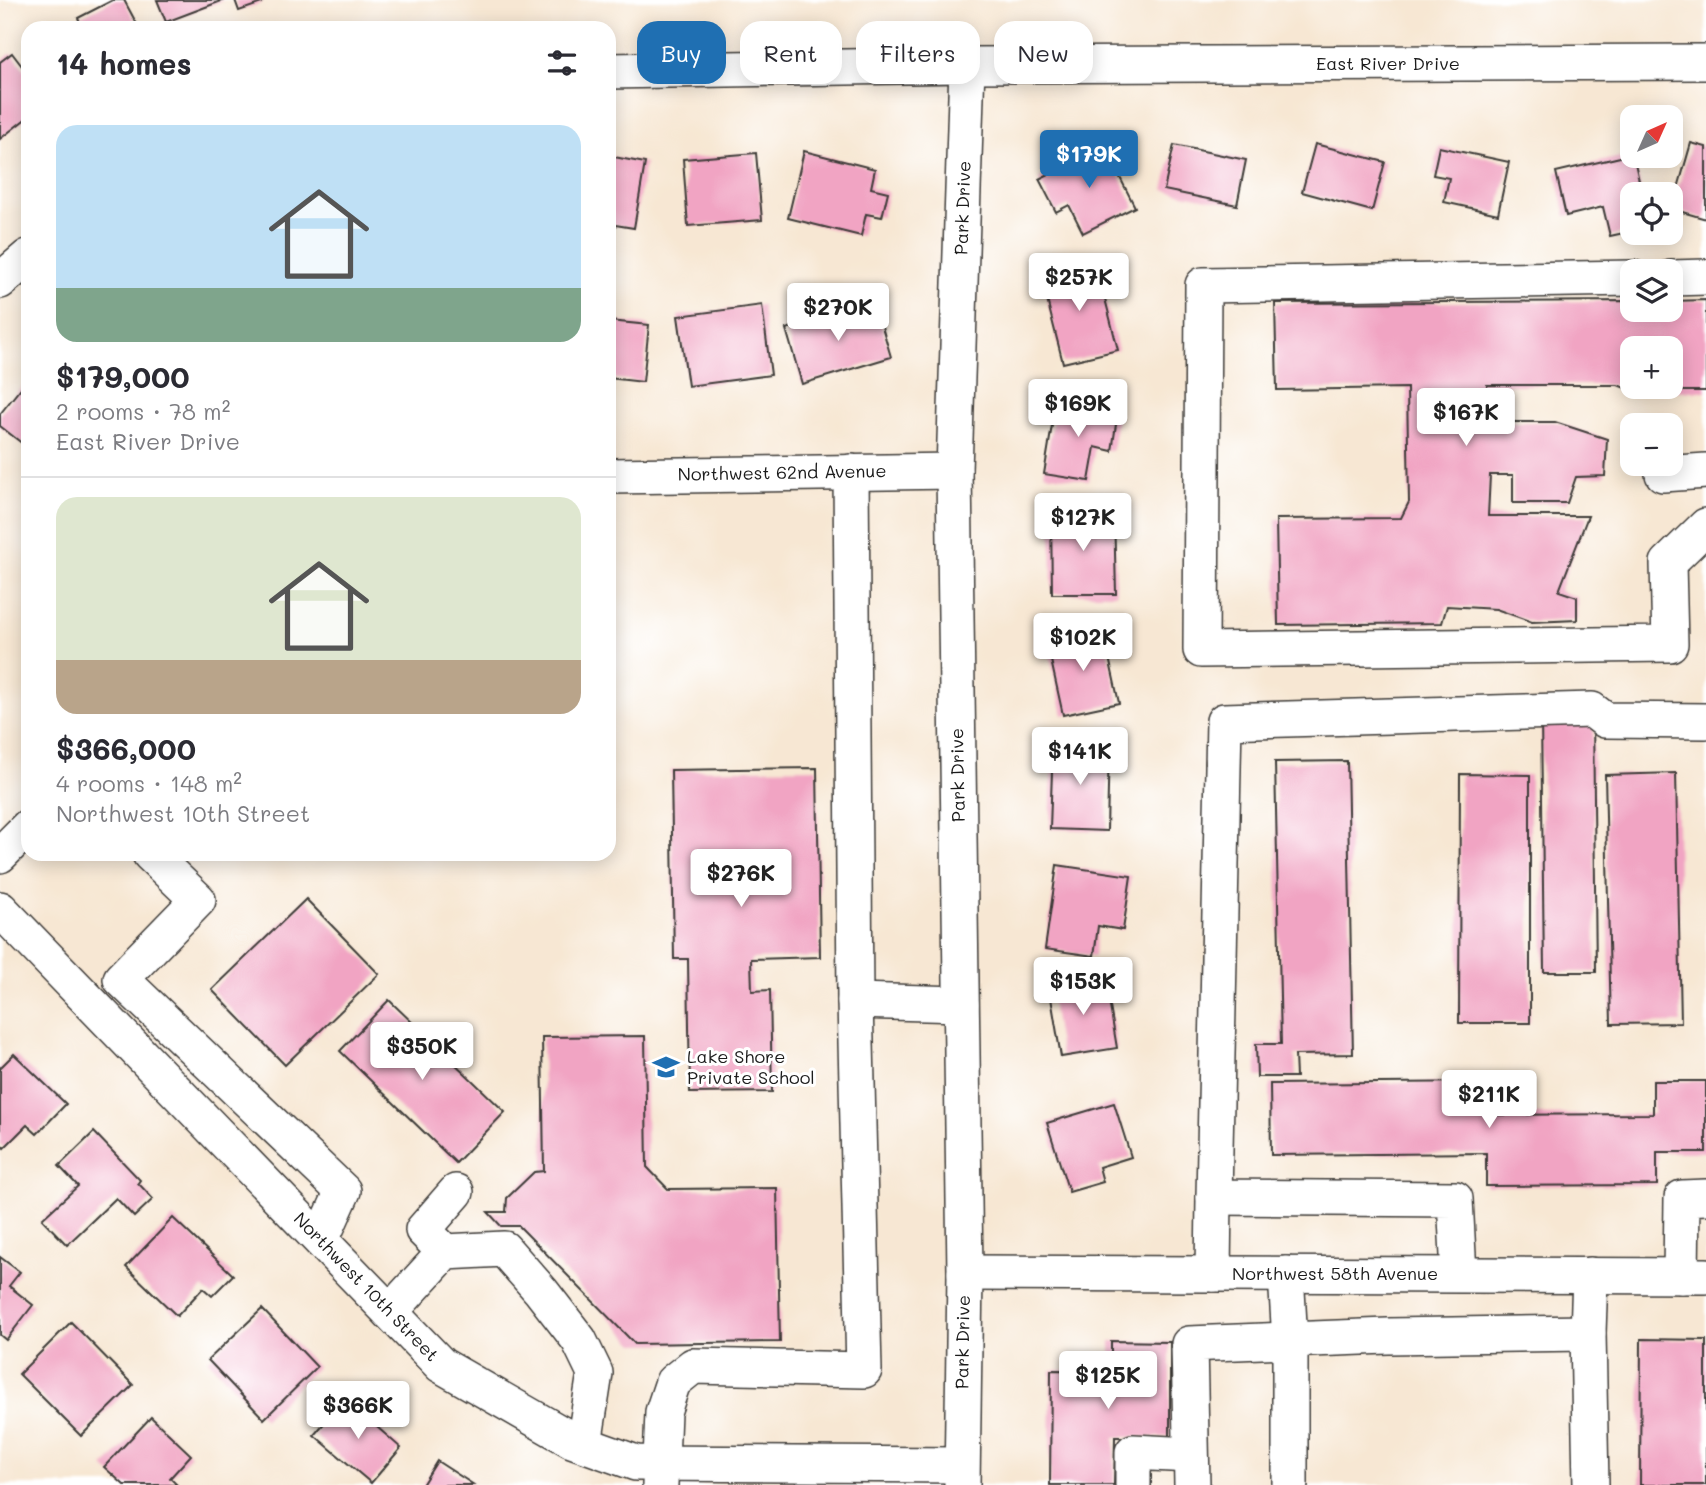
<!DOCTYPE html>
<meta charset="utf-8">
<style>
:root{--surface:#fff;--page:#f2f2f3;--text:#2b2b33;--muted:#7c7c81;--line:#e1e1e2;--accent:#1f6fb2}
body{margin:0;font-family:Mali,sans-serif;background:var(--page);color:var(--text);height:100vh;display:flex;flex-direction:column;font-size:26px;white-space:nowrap}
*{box-sizing:border-box;margin:0}
p{font-size:23px;color:var(--muted)}
.icon{flex:none;width:38px;height:38px;fill:none;stroke:currentColor;stroke-width:2;stroke-linecap:round;stroke-linejoin:round}
.map{position:relative;flex:1;overflow:hidden}
.side{position:absolute;left:21px;top:21px;width:595px;height:840px;display:flex;flex-direction:column;background:var(--surface);border-radius:21px;box-shadow:0 4px 18px #0003}
.side>*{flex:none}
.guide{position:absolute;left:637px;top:21px;width:665px;height:63px;display:flex;gap:14px}
.needle{width:46px;rotate:45deg}
.fabs{position:absolute;left:1620px;top:105px;display:grid;gap:14px}
.fabs a{display:grid;place-items:center;width:63px;height:63px;border-radius:14px;background:var(--surface);box-shadow:0 4px 18px #0003;font-size:35px}
.price{position:absolute;translate:-50% -60px;padding:0 16px;border-radius:7px;background:#fff;color:#222;font-size:23px;line-height:46px;filter:drop-shadow(0 2px 4px #0008)}
.price::after{content:'';position:absolute;left:50%;top:42px;width:21px;height:16px;margin-left:-10px;background:inherit;clip-path:polygon(0 0,100% 0,50% 100%)}
.price.active{background:var(--accent);color:#fff}
ul{padding:0;list-style:none}
li{display:grid;align-content:center;gap:14px;height:371px;padding:0 35px}
li+li{border-top:2px solid var(--line)}
li span{display:grid;place-items:center;height:217px;border-radius:21px;color:#555}
li>.icon{margin-inline-start:auto}
span .icon{width:126px;height:126px;fill:#fffc;stroke-width:1}
li b{font-size:30px}
h2{display:flex;justify-content:space-between;align-items:center;height:84px;padding:0 35px;font-size:30px}
.pill{padding:0 24px;border-radius:21px;background:var(--surface);box-shadow:0 4px 18px #0003;font-size:24px;line-height:63px}
.pill.active{background:var(--accent);color:#fff}
.map>svg:first-child{display:block}
</style>
<div class="map">
<svg width="1706" height="1485" viewBox="0 0 1706 1485">
<rect width="100%" height="100%" fill="#fff"/>
<filter id="ink" filterUnits="userSpaceOnUse"><feTurbulence type="fractalNoise" baseFrequency=".0143" numOctaves="2"/><feDisplacementMap in="SourceGraphic" scale="14" xChannelSelector="R" yChannelSelector="G"/><feConvolveMatrix kernelMatrix="1 2 1 2 8 2 1 2 1" color-interpolation-filters="sRGB"/></filter>
<filter id="wash" filterUnits="userSpaceOnUse"><feTurbulence type="fractalNoise" baseFrequency=".00686" numOctaves="4" result="noise"/><feDisplacementMap in="SourceGraphic" scale="28" xChannelSelector="R" yChannelSelector="G"/><feGaussianBlur stdDeviation="1.57" result="paint"/><feColorMatrix in="noise" values="0 0 0 0 0 0 0 0 0 0 0 0 0 0 0 0 0 1.4 0 .05"/><feComposite in="paint" operator="in"/></filter>
<g filter="url(#wash)">
<rect width="100%" height="100%" fill="#f7e7d3"/>
<g id="blocks">
<g fill="#f1a4c3" fill-rule="evenodd">
<path d="M113,0h11l15,28h-56l-5,-10z"/>
<path d="M157,0h67l-58,22z"/>
<path d="M235,0h26l1,3 -23,8z"/>
<path d="M12,53l16,21v43l-28,22v-77z"/>
<path d="M1691,143l15,4v72l-34,-10z"/>
<path d="M1315,144l70,18 -13,49 -70,-19z"/>
<path d="M1174,145l72,15 -9,45 -73,-15z"/>
<path d="M1104,146l31,61 -52,26 -14,-28 -13,7 -17,-33z"/>
<path d="M1439,147l70,15 -11,52 -54,-12 5,-24 -16,-3z"/>
<path d="M804,151l71,18 -4,19 17,4 -6,25 -16,-3 -5,22 -73,-18z"/>
<path d="M756,153l6,67 -74,6 -5,-67z"/>
<path d="M1633,154l9,40h-9v37l-23,5 -7,-29 -37,9 -10,-44z"/>
<path d="M609,156l36,7 -11,65 -25,-4z"/>
<path d="M1096,263l22,87 -55,13 -22,-87z"/>
<path d="M1706,300v91h-74l-14,-6h-131l2,37h66l52,17 -2,37 -29,1 -9,26h-54v-28h-23l-2,41h100l-29,75 18,6v23l-45,2 -36,-13 -49,-3 -5,17 -164,2 -2,-106 125,-1 8,-16 -2,-114 -130,2 -2,-87 358,-2v9h38v-9zM1633,348h38v39h-38z"/>
<path d="M875,303l16,54 -89,27 -16,-55z"/>
<path d="M762,305l9,70 -83,11 -10,-70z"/>
<path d="M609,321l40,4 -6,57 -34,-4z"/>
<path d="M28,379v69l-28,-22v-12z"/>
<path d="M1056,401l62,10 -6,40 -17,-4 -6,34 -45,-7z"/>
<path d="M1051,512h63l2,82h-64z"/>
<path d="M1103,630l16,73 -56,12 -16,-73z"/>
<path d="M1541,714h52l3,258h-52z"/>
<path d="M1053,742l56,2 -2,87 -57,-2z"/>
<path d="M1347,761l6,293 -58,1 1,22h-39l-1,-33h25l-6,-282z"/>
<path d="M817,768l3,189 -69,2 1,32 18,-1 2,102 -82,1 -2,-134h-14l-3,-189z"/>
<path d="M1676,773l5,250 -70,1 -6,-249z"/>
<path d="M1460,774l70,1v248h-71z"/>
<path d="M1057,865l74,11 -8,54 -25,-4 -4,30 -49,-7z"/>
<path d="M306,899l73,75 -94,91 -73,-75z"/>
<path d="M1105,977l12,71 -56,9 -12,-71z"/>
<path d="M389,1000l116,112 -49,51 -116,-112z"/>
<path d="M645,1036l2,131 21,22 109,-1 3,154 -145,2 -116,-118h-18l-13,-14h18l1,-14 27,-26 10,-1 -2,-134z"/>
<path d="M14,1054l52,50 -29,30 -10,-9 -23,23 -4,-4v-76z"/>
<path d="M1653,1081h53v71h-49v33l-171,1v-33l-215,2 -1,-71 219,-2v33l164,-1z"/>
<path d="M1114,1103l17,54 -32,10 4,15 -34,10 -22,-69z"/>
<path d="M94,1132l46,48 -2,3 15,16 -19,18 -18,-19 -49,47 -25,-26 36,-33 -19,-20z"/>
<path d="M173,1218l60,57 -21,21 -9,-8 -26,28 -51,-49z"/>
<path d="M0,1257l20,15 -11,14 24,19 -27,35 -6,-5z"/>
<path d="M262,1309l55,58 -53,52 -56,-59z"/>
<path d="M71,1322l62,63 -52,51 -62,-62z"/>
<path d="M1641,1339l65,1v145h-66z"/>
<path d="M1111,1341l59,1v95h-55l-1,48h-64l1,-115 60,1z"/>
<path d="M345,1399l56,49 -30,35 -57,-48z"/>
<path d="M151,1417l40,38 -21,23 7,7h-53l-20,-18z"/>
<path d="M437,1461l37,24h-52z"/>
</g>
</g>
</g>
<g filter="url(#ink)">
<use href="#blocks" fill-opacity="0" stroke="#3d3a37" stroke-width="2"/>
<g fill="none" stroke-linecap="round" stroke-linejoin="round">
<g stroke="#3d3a37" stroke-width="38">
<g id="minor">
<path d="M609,71l358,-6 739,-3"/>
<path d="M1633,278l-430,7 -2,365 469,-6 -2,-81 38,-37"/>
<path d="M1671,278l35,-1"/>
<path d="M0,281l28,-24"/>
<path d="M1663,474l43,-3"/>
<path d="M609,476l345,-5"/>
<path d="M150,854l48,46 -77,79 222,212 -22,49"/>
<path d="M0,855l28,-28"/>
<path d="M0,909l441,456 131,75 64,23 325,2"/>
<path d="M855,1001l106,3"/>
<path d="M445,1252l-22,-22 33,-38"/>
<path d="M965,1273l741,3"/>
<path d="M1213,1274l1,-77"/>
<path d="M1286,1274l4,67v144"/>
<path d="M1459,1274l-4,-75 -241,-2 10,-476 368,-11 13,10 101,1"/>
<path d="M1590,1275l-2,58 3,152"/>
<path d="M1681,1276l1,-78 24,-1"/>
<path d="M390,1312l55,-60 59,-3 37,42 38,49 16,33 -11,71"/>
<path d="M660,1485l3,-73 10,-30 20,-16 171,4 -9,-369 -4,-529"/>
<path d="M962,1485l3,-212 -11,-802 13,-406"/>
<path d="M1133,1485v-33l57,3"/>
<path d="M1192,1485l-3,-141 199,-8 200,-3"/>
</g>
</g>
<use href="#minor" stroke="#fff" stroke-width="35"/>
</g>
</g>
<defs>
<g id="school-bare" transform="scale(2.1)"><path d="M0-5L7-2L0 1L-7-2ZM-4 1L0 2.5L4 1V4Q0 6-4 4Z" fill="#1f6fb2" stroke="#fff" stroke-width="2.5" paint-order="stroke"/></g>
</defs>
<g fill-rule="evenodd">
<use href="#school-bare" x="666" y="1067"/>
</g>
<g text-anchor="middle" stroke-width="6" stroke-linejoin="round" paint-order="stroke">
<g font-size="18" fill="#1c1c1c" stroke="#fff">
<text x="1388" y="70">East River Drive</text>
<text transform="translate(963 208) rotate(-88)" y="6">Park Drive</text>
<text transform="translate(782 473) rotate(-1)" y="6">Northwest 62nd Avenue</text>
<text transform="translate(958 775) rotate(-91)" y="6">Park Drive</text>
<text x="1335" y="1280">Northwest 58th Avenue</text>
<text transform="translate(366 1287) rotate(46)" y="6">Northwest 10th Street</text>
<text transform="translate(963 1342) rotate(-89)" y="6">Park Drive</text>
</g>
<g font-size="18" fill="#1c1c1c" stroke="#fff" text-anchor="start">
<text x="687" y="1063">Lake Shore<tspan x="687" dy="21">Private School</tspan></text>
</g>
</g>
</svg>
<div class="fabs">
<a><svg class="needle" viewBox="-14 -14 28 28"><path d="M0-13l5 13h-10z" fill="#e53935"/><path d="M0 13l5-13h-10z" fill="#7c7c81"/></svg></a>
<a><svg class="icon" aria-label="locate" viewBox="0 0 24 24"><circle cx="12" cy="12" r="6"/><path d="M12 2v4M12 18v4M2 12h4M18 12h4"/></svg></a>
<a><svg class="icon" aria-label="layers" viewBox="0 0 24 24"><path d="M12 4l9 5-9 5-9-5zM3 14l9 5 9-5"/></svg></a>
<a>+</a>
<a>−</a>
</div>
<b class="price active" style="left:1089px;top:190px">$179K</b>
<b class="price" style="left:1079px;top:313px">$257K</b>
<b class="price" style="left:838px;top:343px">$270K</b>
<b class="price" style="left:1078px;top:439px">$169K</b>
<b class="price" style="left:1466px;top:448px">$167K</b>
<b class="price" style="left:1083px;top:553px">$127K</b>
<b class="price" style="left:1083px;top:673px">$102K</b>
<b class="price" style="left:1080px;top:787px">$141K</b>
<b class="price" style="left:741px;top:909px">$276K</b>
<b class="price" style="left:1083px;top:1017px">$153K</b>
<b class="price" style="left:422px;top:1082px">$350K</b>
<b class="price" style="left:1489px;top:1130px">$211K</b>
<b class="price" style="left:1108px;top:1411px">$125K</b>
<b class="price" style="left:358px;top:1441px">$366K</b>
<div class="guide">
<a class="pill active">Buy</a>
<a class="pill">Rent</a>
<a class="pill">Filters</a>
<a class="pill">New</a>
</div>
<section class="side">
<h2>14 homes<svg class="icon" aria-label="filters" viewBox="0 0 24 24"><path d="M4 7h16M4 17h16"/><circle cx="9" cy="7" r="2"/><circle cx="15" cy="17" r="2"/></svg></h2>
<ul>
<li><span style="background:linear-gradient(#bfe0f5 75%,#7fa58c 0)"><svg class="icon" aria-label="home" viewBox="0 0 24 24"><path d="M3 11l9-7 9 7M6 9v11h12V9"/></svg></span><div><b>$179,000</b><p>2 rooms · 78 m²</p><p>East River Drive</p></div></li>
<li><span style="background:linear-gradient(#dfe7d0 75%,#b9a48a 0)"><svg class="icon" aria-label="home" viewBox="0 0 24 24"><path d="M3 11l9-7 9 7M6 9v11h12V9"/></svg></span><div><b>$366,000</b><p>4 rooms · 148 m²</p><p>Northwest 10th Street</p></div></li>
</ul>
</section>
</div>
